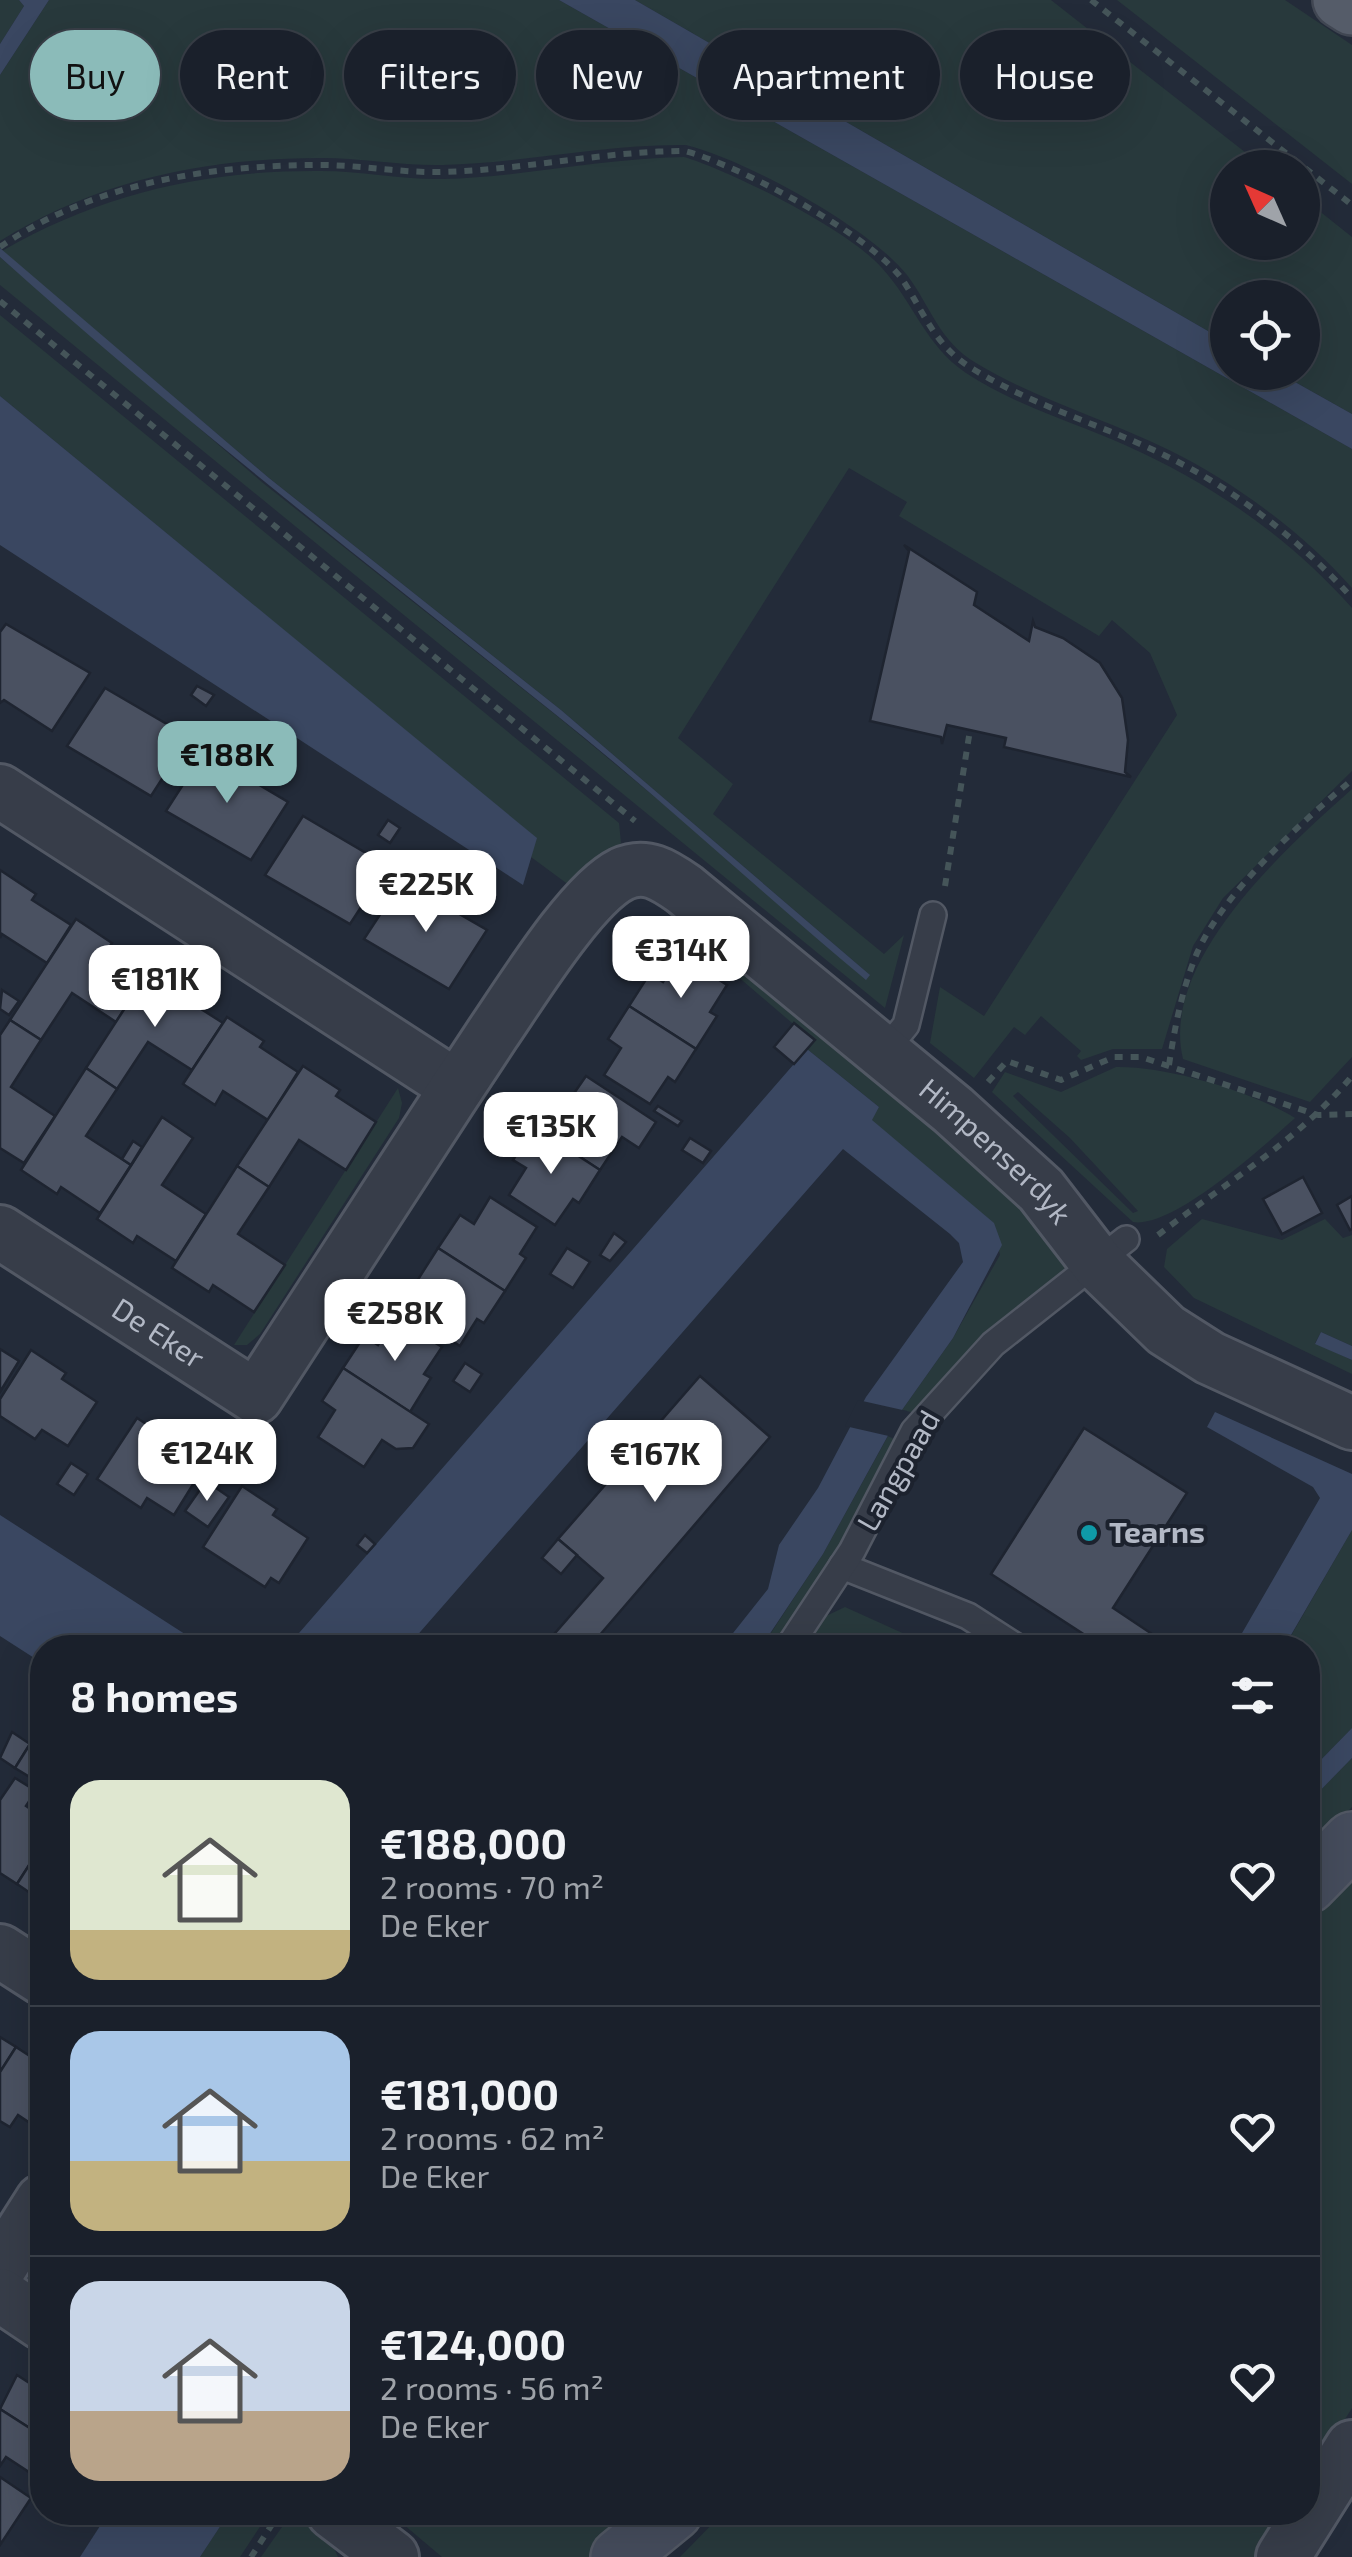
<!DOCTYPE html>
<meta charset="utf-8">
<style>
:root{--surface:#1a202b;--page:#232833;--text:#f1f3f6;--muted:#9fa3a9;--line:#383e47;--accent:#8bbbb9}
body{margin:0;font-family:"Exo 2",sans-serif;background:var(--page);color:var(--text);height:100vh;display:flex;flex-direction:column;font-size:38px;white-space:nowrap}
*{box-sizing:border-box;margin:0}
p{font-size:32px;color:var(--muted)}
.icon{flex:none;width:55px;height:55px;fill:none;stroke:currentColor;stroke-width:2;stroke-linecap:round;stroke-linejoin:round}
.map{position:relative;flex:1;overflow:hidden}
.panel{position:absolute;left:30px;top:1635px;width:1290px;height:890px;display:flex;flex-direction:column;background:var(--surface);border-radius:40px;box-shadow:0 10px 40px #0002,0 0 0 2px var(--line)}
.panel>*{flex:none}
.guide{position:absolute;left:30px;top:30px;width:1292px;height:90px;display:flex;gap:20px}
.needle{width:65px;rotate:315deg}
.buttons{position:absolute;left:1210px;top:150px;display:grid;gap:20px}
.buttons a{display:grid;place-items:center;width:110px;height:110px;border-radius:50%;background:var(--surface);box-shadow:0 10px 40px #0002,0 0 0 2px var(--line);font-size:50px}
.price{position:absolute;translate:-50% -85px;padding:0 22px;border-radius:20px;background:#fff;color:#222;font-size:32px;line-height:65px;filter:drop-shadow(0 2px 5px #0008)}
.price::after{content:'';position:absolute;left:50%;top:60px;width:30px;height:22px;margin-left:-15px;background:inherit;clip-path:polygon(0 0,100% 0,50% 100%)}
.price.on{background:var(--accent);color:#111}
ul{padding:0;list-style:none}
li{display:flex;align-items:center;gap:30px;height:250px;padding:0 40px}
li+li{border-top:2px solid var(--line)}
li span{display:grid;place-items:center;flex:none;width:280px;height:200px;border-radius:30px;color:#555}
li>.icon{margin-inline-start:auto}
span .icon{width:120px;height:120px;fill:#fffc;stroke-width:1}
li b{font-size:42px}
h2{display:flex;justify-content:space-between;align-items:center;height:120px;padding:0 40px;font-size:42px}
.tag{padding:0 35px;border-radius:45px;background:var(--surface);box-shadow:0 10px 40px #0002,0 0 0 2px var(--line);font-size:35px;line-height:90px}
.tag.on{background:var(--accent);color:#111}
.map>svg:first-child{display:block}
</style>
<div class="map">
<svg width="1352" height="2557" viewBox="0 0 1352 2557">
<rect width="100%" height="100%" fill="#232b39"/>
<g fill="#28393c" fill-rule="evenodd">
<path d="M0,0h19l5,6 -24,38z"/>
<path d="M49,0h510l793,449v139c-49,-55 -115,-104 -181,-137 -64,-32 -134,-51 -195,-88 -37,-22 -45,-56 -69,-88 -38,-48 -161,-115 -221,-130 -81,-1 -162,18 -243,20 -41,1 -82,-7 -122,-7 -116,0 -223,22 -321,83v-166z"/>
<path d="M635,0h416l213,167 -36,1v74h74l1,-44 49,39v177l-73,-41 23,-1v-74h-74l-1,44z"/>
<path d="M1117,0h168l67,45v139z"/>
<path d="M684,157c48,14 166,74 198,111 32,35 43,77 84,105 48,32 107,49 159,72 86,38 165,93 227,163v163l-129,127 -30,48 -31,103h-49l-32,11 -4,-4 4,-5 -40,-35 -16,19 -11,-8 -40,51 -44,-35 10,-56 44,29 193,-301 -27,-62 -38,-33 -13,16 -200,-120 8,-14 -58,-34 -171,270 55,46 -20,30 171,140 20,-19 -19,73 -885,-723v-28l263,226 294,233 313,259 -309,-265 -292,-232 -267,-227c100,-58 205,-81 319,-80 41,0 81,9 122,8 81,-2 161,-21 241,-22z"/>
<path d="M0,315l619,508 2,20 -44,48 -46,-34 5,-19 -536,-442z"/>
<path d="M1352,789v268l-42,45 -127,-43c-24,-98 104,-212 169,-270z"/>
<path d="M706,930l235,194 124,129v15l-6,8 -144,137 -13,-3 51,-72 47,-83 -7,-32 -122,-103 8,-13 -72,-58 5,-9 -116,-99z"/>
<path d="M1116,1067c51,-1 135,24 179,51 -30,27 -122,111 -162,104l-141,-130 13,-20 56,20zM1018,1092l52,46 68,73 -5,2 -120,-117z"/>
<path d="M398,1088l4,15 -3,15 -139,216 -13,11h-13z"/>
<path d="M1202,1219l80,21 43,-21 18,19 9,-3v111l-31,-14 -6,11 37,17v14l-158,-76 -30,-31 3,-18z"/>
<path d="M888,1436l8,4 -53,108 -65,99 -17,1 62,-94z"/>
<path d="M1352,1530v198l-44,45v-125h-24z"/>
<path d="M845,1607l84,38 4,2 -129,1 22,-32z"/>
<path d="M1352,1758v49l-44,45v-49z"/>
<path d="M1352,1869v539l-44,70v-564z"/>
<path d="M229,2513h40l-29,44h-40z"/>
<path d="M297,2513l27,13 14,31h-77l28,-40z"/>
<path d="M390,2513h252l-50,44h-150z"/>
<path d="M723,2513h563l-28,44h-578z"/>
</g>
<g fill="#3a4761">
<path d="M19,0h30l-49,75v-31l24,-38z"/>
<path d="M559,0h76l592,342 1,30 51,1 73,41v35z"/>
<path d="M0,248l269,230 292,232 309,265 -4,5c-105,-87 -204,-181 -311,-266 -187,-150 -376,-296 -555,-457z"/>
<path d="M0,396l537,442 -14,47 -523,-340z"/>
<path d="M807,1049l72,58 -7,13 122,103 8,22 -49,93 -51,72 -79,144 -62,93h-39l46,-58 11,-44 39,-57 48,-91 97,-135 -4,-19 -9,-9 -107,-85 -436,498 -121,1z"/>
<path d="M1321,1332l31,14v14l-37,-16z"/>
<path d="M1215,1412l137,62v56l-68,117h-50l86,-149 -7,-11 -106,-60z"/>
<path d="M0,1515l205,132 -163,1v15l-42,-27z"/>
<path d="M1352,1728v30l-44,45v-30z"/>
<path d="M109,2512h120v1l-29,44h-120z"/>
</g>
<path fill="#232b39" d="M858,1400l49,11 -14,26 -48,-11z"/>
<g fill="#4a5161" stroke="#1e2430" stroke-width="2.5">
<path d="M904,545l73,47 -3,13 55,36 4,-20 2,6 28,11 37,25 22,35 6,42 -3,32 6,5 -127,-30 2,-9 -59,-13 -5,19 -1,-7 -71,-16 39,-170z"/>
<path d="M6,624l84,49 -38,58 -48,-31 -4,3v-71z"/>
<path d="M197,686l17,9 -8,11 -15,-11z"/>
<path d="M105,688l84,49 -38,59 -84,-50z"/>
<path d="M204,752l84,50 -37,58 -85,-49z"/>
<path d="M303,816l85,50 -38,58 -85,-49z"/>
<path d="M388,820l12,8 -10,15 -12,-8z"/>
<path d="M0,870l36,24 -4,6 39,25 -24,38 -45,-29 -2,4z"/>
<path d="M402,881l85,49 -38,59 -85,-50z"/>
<path d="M76,919l36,24 -4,6 39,25 -31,48 -44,-29 -31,47 -31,-20z"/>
<path d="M681,955l46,30 -17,27 7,4 -21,33 -67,-43 21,-33 13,9z"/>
<path d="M151,968l37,23 -4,7 39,25 -31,47 -44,-28 -31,47 -31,-21z"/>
<path d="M2,990l17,11 -10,14 -9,-6z"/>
<path d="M629,1006l67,43 -21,33 -7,-5 -18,27 -46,-29 17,-27 -13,-9z"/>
<path d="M227,1017l37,24 -4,6 38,25 -30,48 -45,-29 -8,14 -32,-21z"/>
<path d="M10,1020l31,20 -30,47 44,29 -31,47 -24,-15v-113z"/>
<path d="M794,1023l21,17 -21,24 -20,-17z"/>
<path d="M303,1066l37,24 -4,6 40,26 -30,48 -47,-30 -30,47 -32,-21z"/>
<path d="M86,1068l31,21 -31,47 45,29 -31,48 -39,-26 -4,7 -36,-24z"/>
<path d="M586,1076l70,46 -17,26 -17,-11 -22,33 -66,-43 21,-33 13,8z"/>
<path d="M658,1106l24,15 -4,5 -24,-15z"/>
<path d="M162,1117l31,21 -31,47 44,29 -30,47 -39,-25 -4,7 -36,-24z"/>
<path d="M534,1127l66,43 -21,33 -6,-4 -18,26 -46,-30 17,-27 -13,-8z"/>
<path d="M690,1138l21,13 -8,12 -21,-13z"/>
<path d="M133,1141l9,6 -11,18 -9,-6z"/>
<path d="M237,1166l32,21 -31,47 47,31 -31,47 -41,-27 -4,7 -37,-24z"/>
<path d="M1303,1177l19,36 -40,21 -19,-35z"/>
<path d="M1352,1196v33l-2,1 -13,-25z"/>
<path d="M490,1197l47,30 -17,27 6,4 -21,33 -67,-43 22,-33 14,9z"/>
<path d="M614,1233l12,9 -16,19 -10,-6z"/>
<path d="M438,1248l67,43 -21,32 -7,-4 -17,27 -47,-30 18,-27 -14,-8z"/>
<path d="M567,1248l23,14 -17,26 -23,-14z"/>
<path d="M395,1318l47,29 -18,27 7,4 -21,34 -67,-44 21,-32 14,9z"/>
<path d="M0,1349l19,12 -19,31z"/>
<path d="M31,1350l35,23 -4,6 35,23 -29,44 -26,-16 -7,9 -35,-23v-17z"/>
<path d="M465,1363l17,11 -12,18 -17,-11z"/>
<path d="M343,1368l86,56 -16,24 -17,1 -14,-9 -18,27 -46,-30 17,-27 -13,-9z"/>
<path d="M700,1376l70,61 -171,199 9,12h-66l61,-70 -45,-39z"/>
<path d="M137,1418l35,23 -5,6 35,23 -28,45 -27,-17 -6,10 -44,-29z"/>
<path d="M1084,1428l103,65 -74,115 60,40h-68l-114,-74z"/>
<path d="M71,1463l17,11 -14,21 -17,-11z"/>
<path d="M206,1481l23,16 -21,30 -23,-16z"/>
<path d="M242,1486l35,23 -4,6 35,23 -29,45 -8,-5 -6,9 -62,-40z"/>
<path d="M365,1535l10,9 -8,9 -10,-8z"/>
<path d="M558,1539l19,16 -16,19 -19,-16z"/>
<path d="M12,1732l18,12 -15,24 -15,-10z"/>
<path d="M30,1744l12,8v13l-9,14 -18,-11z"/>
<path d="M15,1778l21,13 -10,15 16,11v28l-25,39 -17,-11v-73z"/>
<path d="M42,1845v56l-25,-17z"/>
<path d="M0,2037l16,10 -16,25z"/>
<path d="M16,2047l26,17v52l-6,11 -18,-12 -8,12 -10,-6v-49z"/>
<path d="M42,2373v63l-42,-27 17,-34 17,11z"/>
<path d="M0,2409l42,27v15l-13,21 -23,-15 -6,9z"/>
<path d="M0,2477l31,21 -31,47z"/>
</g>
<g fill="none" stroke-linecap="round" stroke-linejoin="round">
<g stroke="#525864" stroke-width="30">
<g id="lane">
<path d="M883,1053l23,-28 27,-110"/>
<path d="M842,1566l126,50 50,32"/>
<path d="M788,1648l64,-97 62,-120 79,-87 133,-105"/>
</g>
</g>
<g stroke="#525864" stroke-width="58">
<g id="street">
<path d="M0,791l457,296"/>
<path id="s1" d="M0,1232l256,165c78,-121 157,-243 237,-364 27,-39 88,-139 129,-159 24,-11 42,1 62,15l269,221 88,80 57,74 68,66 44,28 142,65"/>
<path d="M0,1951l42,27"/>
<path d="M0,2267l42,-66"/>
<path d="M0,2295l42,28"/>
<path d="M333,2512l59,45"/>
<path d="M1283,2557l69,-110"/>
</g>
</g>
<g stroke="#525864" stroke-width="60">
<g id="secondary">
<path d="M1308,1885l44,-45"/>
<path d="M619,2557l55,-45"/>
</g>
</g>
<g stroke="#404652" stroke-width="60">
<path id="primary" d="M1341,0l11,7"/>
</g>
<g stroke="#455559" stroke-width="6" stroke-dasharray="8 8" stroke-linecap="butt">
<path d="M1091,0l261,205"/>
<path d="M0,247c93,-64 210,-82 320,-82 41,0 81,8 122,7 82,-2 162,-21 243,-21 53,14 189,85 219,131 21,33 32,65 69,87 60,37 130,56 193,87 69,33 136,86 186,142"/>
<path d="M0,301l635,520"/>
<path d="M945,886l25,-156"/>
<path d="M1169,1065c6,-39 13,-76 28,-112 27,-61 104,-131 155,-173"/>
<path d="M988,1082l19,-21 54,19 53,-23h27l177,58 34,-1"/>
<path d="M1158,1235c67,-52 139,-93 194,-159"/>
<path d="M251,2557l29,-45"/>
</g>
<use href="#lane" stroke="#373d49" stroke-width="25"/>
<use href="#street" stroke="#373d49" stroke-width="52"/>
<use href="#secondary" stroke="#454c5c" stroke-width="55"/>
<use href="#primary" stroke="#555c69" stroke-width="55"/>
</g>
<circle fill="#0f9aa8" stroke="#1c222e" stroke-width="4" cx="1089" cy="1533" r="10"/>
<g text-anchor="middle" stroke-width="8" stroke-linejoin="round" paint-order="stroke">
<g font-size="30" fill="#b2b8c5" stroke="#1c222e">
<text dy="10" stroke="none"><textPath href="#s1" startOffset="1420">Himpenserdyk</textPath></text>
<text dy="10" stroke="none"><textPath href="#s1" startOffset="188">De Eker</textPath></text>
<text transform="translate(899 1471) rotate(-60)" y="10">Langpaad</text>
</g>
<g font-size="30" font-weight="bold" fill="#b2b8c5" stroke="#1c222e" text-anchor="start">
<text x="1109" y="1543">Tearns</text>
</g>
</g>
</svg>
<div class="buttons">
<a><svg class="needle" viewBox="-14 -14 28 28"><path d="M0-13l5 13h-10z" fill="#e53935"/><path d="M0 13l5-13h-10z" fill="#9fa3a9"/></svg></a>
<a><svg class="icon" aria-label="locate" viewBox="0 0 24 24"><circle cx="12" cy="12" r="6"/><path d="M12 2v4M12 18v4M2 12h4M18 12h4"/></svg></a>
</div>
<b class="price on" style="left:227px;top:806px">€188K</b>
<b class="price" style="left:426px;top:935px">€225K</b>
<b class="price" style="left:681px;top:1001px">€314K</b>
<b class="price" style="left:155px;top:1030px">€181K</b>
<b class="price" style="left:551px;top:1177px">€135K</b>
<b class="price" style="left:395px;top:1364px">€258K</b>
<b class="price" style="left:207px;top:1504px">€124K</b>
<b class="price" style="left:655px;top:1505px">€167K</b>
<div class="guide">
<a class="tag on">Buy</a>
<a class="tag">Rent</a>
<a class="tag">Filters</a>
<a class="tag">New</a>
<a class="tag">Apartment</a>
<a class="tag">House</a>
</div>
<section class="panel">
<h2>8 homes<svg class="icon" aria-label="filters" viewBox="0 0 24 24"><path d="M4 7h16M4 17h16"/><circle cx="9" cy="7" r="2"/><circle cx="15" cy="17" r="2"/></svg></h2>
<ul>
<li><span style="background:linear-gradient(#dfe7d0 75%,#c2b280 0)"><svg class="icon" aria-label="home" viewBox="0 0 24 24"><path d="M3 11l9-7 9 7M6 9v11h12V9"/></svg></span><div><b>€188,000</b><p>2 rooms · 70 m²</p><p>De Eker</p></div><svg class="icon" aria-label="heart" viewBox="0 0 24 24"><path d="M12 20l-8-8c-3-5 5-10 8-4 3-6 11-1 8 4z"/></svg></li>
<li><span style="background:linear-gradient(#a9c7e8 65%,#c2b280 0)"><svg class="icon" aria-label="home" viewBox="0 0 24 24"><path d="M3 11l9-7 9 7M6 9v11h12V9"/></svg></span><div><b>€181,000</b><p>2 rooms · 62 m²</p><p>De Eker</p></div><svg class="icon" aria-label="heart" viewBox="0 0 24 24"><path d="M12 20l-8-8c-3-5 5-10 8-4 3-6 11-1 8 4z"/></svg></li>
<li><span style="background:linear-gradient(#c9d6e8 65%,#b9a48a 0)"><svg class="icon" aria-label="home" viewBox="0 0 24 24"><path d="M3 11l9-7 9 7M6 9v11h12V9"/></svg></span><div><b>€124,000</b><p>2 rooms · 56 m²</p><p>De Eker</p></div><svg class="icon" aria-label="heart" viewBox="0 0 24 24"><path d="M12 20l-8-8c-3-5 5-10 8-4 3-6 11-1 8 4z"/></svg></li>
</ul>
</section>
</div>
